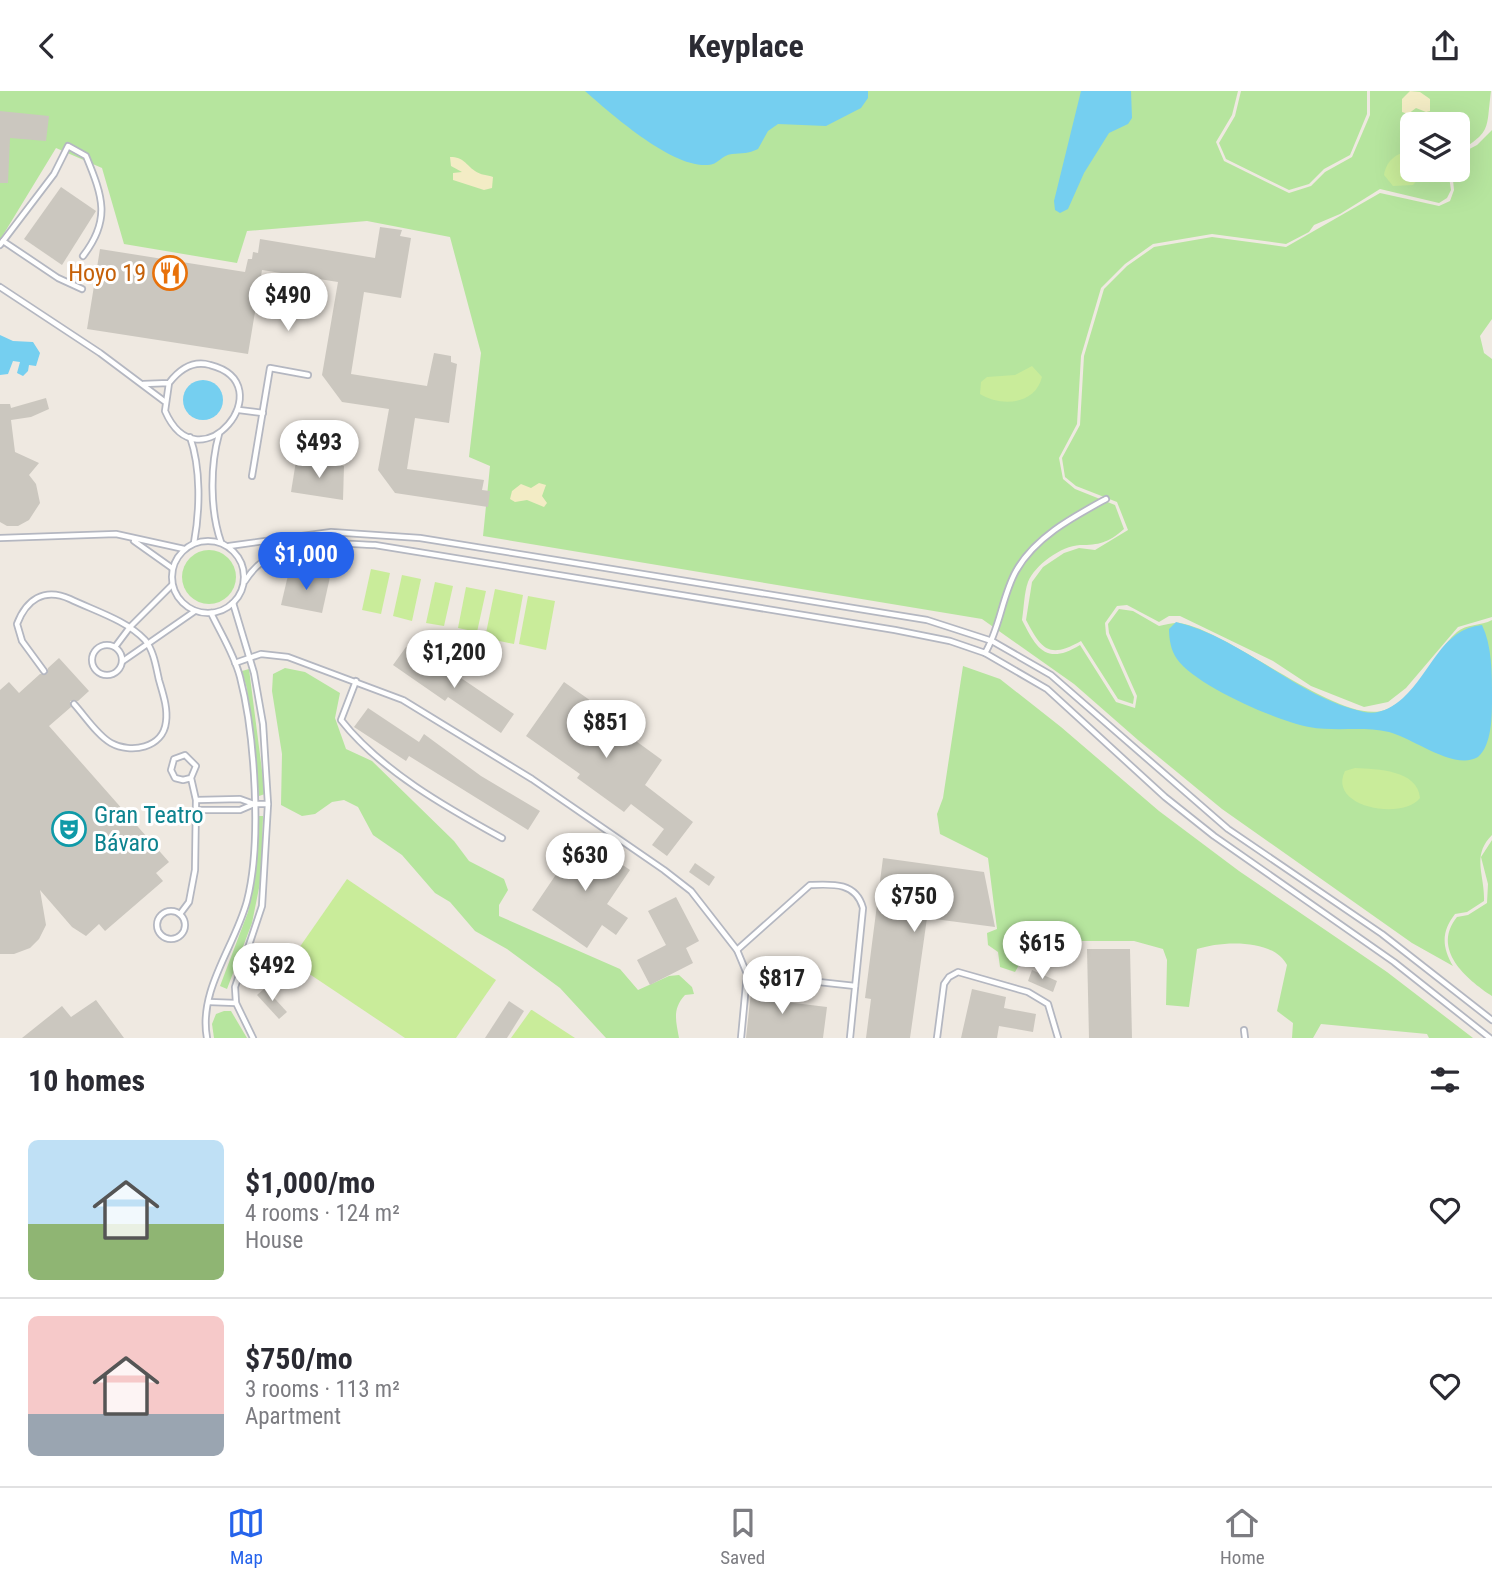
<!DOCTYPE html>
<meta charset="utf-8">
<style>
:root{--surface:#fff;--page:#f7f7f7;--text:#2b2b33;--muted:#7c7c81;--line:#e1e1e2;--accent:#2563eb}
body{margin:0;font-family:"Roboto Condensed",sans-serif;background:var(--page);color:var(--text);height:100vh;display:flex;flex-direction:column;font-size:26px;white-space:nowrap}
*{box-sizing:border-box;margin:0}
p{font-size:23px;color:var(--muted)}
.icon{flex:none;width:38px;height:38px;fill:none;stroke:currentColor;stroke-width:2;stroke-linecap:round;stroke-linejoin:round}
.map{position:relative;height:947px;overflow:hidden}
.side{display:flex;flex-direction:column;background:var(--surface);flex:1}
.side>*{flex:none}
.fabs{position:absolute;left:1400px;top:21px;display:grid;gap:14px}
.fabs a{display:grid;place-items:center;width:70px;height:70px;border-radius:10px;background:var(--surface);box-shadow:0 7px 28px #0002;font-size:35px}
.price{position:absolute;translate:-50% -60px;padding:0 16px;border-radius:24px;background:#fff;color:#222;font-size:23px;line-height:46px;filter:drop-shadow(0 2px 4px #0008)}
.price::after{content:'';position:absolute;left:50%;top:42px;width:21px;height:16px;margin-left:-10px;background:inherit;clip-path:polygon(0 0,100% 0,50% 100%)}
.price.current{background:var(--accent);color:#fff}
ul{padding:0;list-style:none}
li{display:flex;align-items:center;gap:21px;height:175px;padding:0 28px}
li+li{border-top:2px solid var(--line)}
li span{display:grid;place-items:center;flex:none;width:196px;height:140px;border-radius:10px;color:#555}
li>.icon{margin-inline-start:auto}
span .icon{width:84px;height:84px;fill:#fffc;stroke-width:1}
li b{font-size:30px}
h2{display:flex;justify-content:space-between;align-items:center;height:84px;padding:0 28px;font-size:30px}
header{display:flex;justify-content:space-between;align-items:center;height:91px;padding:0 28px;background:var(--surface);font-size:32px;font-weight:700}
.tab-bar{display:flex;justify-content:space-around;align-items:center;height:98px;border-top:2px solid var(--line);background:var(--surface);font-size:19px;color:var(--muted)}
.tab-bar a{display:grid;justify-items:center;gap:4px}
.tab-bar .current{color:var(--accent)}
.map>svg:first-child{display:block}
</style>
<header><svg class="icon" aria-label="back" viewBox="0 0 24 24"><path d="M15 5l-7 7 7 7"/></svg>Keyplace<svg class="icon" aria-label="share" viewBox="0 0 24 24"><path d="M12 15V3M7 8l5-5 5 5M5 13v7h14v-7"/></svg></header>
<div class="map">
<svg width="1492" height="947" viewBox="0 0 1492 947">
<rect width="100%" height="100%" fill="#efe9e1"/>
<g fill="#b6e59e">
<path d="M0,0h1238l-6,24 -16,27 8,19 65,32 22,-7 14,-14 27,-15 18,-42v-24h121c-5,39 1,40 -33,61v-28h-46v46h36l3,20 -4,8 -8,5 -59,-14 -40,25 -26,11 -5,7 -23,12 -74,-10 -59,10 -28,20 -24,24 -20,68 -4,68 -18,34 4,21 12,10 40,16 9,24c-16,14 -25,16 -44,16 -19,1 -45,20 -52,37 -4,11 -4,26 -6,38 15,30 25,45 58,25l36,57 19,6 2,-12 -28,-63 -1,-9 11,-15 14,2 26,15c7,-1 15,-4 21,-3 53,9 159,103 205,87 35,-13 46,-55 72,-78 9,-8 24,-6 35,-12v215c-21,21 -7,40 -8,66l-17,11 -12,2c-14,18 -13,33 -2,52l-41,-23 -190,-134 -84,-69 -64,-56 -92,-65 -499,-83 7,-70 -21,-9 12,-104 -31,-116 -83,-16 -120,10 -10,32 -113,-19 -22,-76 -46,-20 -56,92z"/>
<path d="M1241,0h126v23l-17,41 -26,14 -15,15 -20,6 -63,-31 -7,-16 16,-27z"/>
<path d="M1492,39v189l-12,17 4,17 8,6v258l-34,10 -52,61 -18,14 -24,5 -53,-21 -38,-25 -93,-45h-11l-10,6 -32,-17 -10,1 -12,17 1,11 28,63 -1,7 -15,-5 -37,-58c-32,18 -39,9 -55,-21l6,-38 11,-15 21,-14 15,-5 16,2 33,-20 -11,-28 -41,-16 -11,-9 -3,-19 18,-33 4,-69 20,-67 23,-23 27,-19 58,-10 74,10 94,-54 59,13 11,-5 4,-11 -2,-20h6v-15l19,-10z"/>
<circle cx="209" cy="486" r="27"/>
<path d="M963,575l37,13 61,48 98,84 80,60 148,101 86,66h-44l-2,-4 -106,-10 -8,14h-21l1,-15 -16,-12 10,-46c-14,-27 -66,-24 -90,-16l-8,58 -23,-2 1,-45 -4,-11 -29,-8h-63l-7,8 -4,16 -36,-9 -9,16 -15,-5 -2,-15 -10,-7 -1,-12 10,-4 -9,-71 -48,-24 -3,-20 6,-16z"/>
<path d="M285,577l20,4 35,21 -5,25 11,31 26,12 82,80 15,20 35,18 4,11 -9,15v11l121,53 18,21 31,-14 10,-1 13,12 2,7 -9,1c-13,14 -9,26 -6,43h-73l-46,-50 -53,-39 -32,-18 -25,-29 -15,-9 -33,-38 -29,-20 -15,-28 -14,-7 -12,2 -17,12 -13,2 -21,-11 1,-51 -10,-63 1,-17z"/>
<path d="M249,578l16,125 -6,2 -12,-107 -5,-18z"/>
<path d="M258,725h5l-2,62 -9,45 -25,66 -7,-3 28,-74 7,-35z"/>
<path d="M1492,749v156c-26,-17 -61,-47 -35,-79l11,-2 19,-12 1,-19 -7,-27z"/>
<path d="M224,920h7l16,27h-33l-2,-14 4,-10z"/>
</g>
<g fill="#f3ecc5">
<path d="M1410,0l10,1 10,7v12l-4,1 -10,-4 -8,6 -6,-2v-13z"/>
<path d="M450,66c14,0 16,8 25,14 5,4 13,4 18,6l-1,11 -8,2 -31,-10v-7l9,-1 -11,-6z"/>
<path d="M539,392l7,2 -4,11 5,7 -3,4 -17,-7 -12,2 -5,-3 2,-8 9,-7 10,4z"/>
</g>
<g fill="#c9ec9a">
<path d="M1412,59v20h14l-13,15 -20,1 -9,-11c3,-16 13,-22 28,-25z"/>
<path d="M1032,275l10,11c-7,28 -41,30 -62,17l1,-12 6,-5 28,-2z"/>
<path d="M371,478l19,4 -9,41 -19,-4z"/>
<path d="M402,484l19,4 -9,42 -19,-5z"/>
<path d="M435,491l18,4 -9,40 -18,-3z"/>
<path d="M466,496l20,4 -9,41 -19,-4z"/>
<path d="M495,498l28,6 -9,49 -29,-6z"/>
<path d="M528,505l27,5 -9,49 -27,-6z"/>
<path d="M1355,677c22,1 63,2 65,30 -18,23 -93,9 -75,-27z"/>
<path d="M347,788l149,101 -40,58h-51l-115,-77z"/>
<path d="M531,919h1l43,28h-64z"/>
</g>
<g fill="#75cff0">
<path d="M585,0h283v7l-7,10 -35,18 -48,-2 -10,7 -10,18c-10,5 -16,4 -26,5 -11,1 -14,11 -24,11 -36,3 -97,-51 -123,-74z"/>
<path d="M1081,0h50l1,27 -4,6 -19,9 -25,40 -16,36 -8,4 -5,-3 -1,-9z"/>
<path d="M0,244l13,6 20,1 7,11 -4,13 -7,-1 -1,6 -5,5 -6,-3 3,-11 -7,-1 -5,13 -8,1z"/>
<circle cx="203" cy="309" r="20"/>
<path d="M1176,531c67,16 122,76 188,90 15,3 28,-4 39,-14 28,-25 38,-69 79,-73 10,21 10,47 10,72 0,19 0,48 -14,60 -24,14 -65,-19 -89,-25 -26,-6 -53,0 -80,-5 -32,-6 -113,-41 -132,-68 -6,-8 -8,-20 -8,-30z"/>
</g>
<g fill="#cbc7bf">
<path d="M0,20l49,5 -3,25 -36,-3 -2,45h-8z"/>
<path d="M61,96l35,24 -34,54 -38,-26z"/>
<path d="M380,136l22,3 -2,6 11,2 -10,60 -37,-6 -13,82 76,12 7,-33 17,3v6l6,2 -8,59 -34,-5 -8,51 77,11 -2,10 8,1 -2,16 -93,-14 -17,-23 11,-61 -47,-7 -20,-27 16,-93 -76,-12 -14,84 -161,-25 13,-80 145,23 3,-13h4l1,-7 5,1 2,-14 115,19z"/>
<path d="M46,307l3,11 -18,8 -20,3 4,32 24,11 -10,12 7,9 4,19 -11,17 -11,6h-11l-7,-4v-118h10l1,4z"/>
<path d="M296,370l48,5 -1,34 -52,-8z"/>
<path d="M289,480l41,6 -8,36 -41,-8z"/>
<path d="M406,556l52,36 3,-5 53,36 -13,19 -53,-36 -3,4 -52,-36z"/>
<path d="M59,567l30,33 -11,10h-8l1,6 -22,19 120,136 -13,11 7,8 -58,50 -6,-7 -13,12 -14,-9 -32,-37 6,35 -7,14 -9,9 -16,6h-14v-264l9,-8 10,11 21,-19h7l1,-6z"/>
<path d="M564,591l47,33 -4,5 55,40 -17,25 48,37 -26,34 -15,-11 12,-16 -33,-25 -7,8 -47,-34 3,-4 -54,-38z"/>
<path d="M368,617l51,34 5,-8 57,42 59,35 -12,19 -119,-74 -3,5 -52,-34z"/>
<path d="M588,743l29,20 -3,5 16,11 -23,34 21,14 -12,17 -14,-10 -15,23 -55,-38 50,-74 3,2z"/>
<path d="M883,767l101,14 11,55 -68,-9 -17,120h-44l5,-39 -6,-1z"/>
<path d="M695,772l20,14 -6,9 -20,-14z"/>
<path d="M676,806l23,44 -13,7 7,15 -43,22 -13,-25 29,-15 -18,-34z"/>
<path d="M1087,858h43l2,89h-43z"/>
<path d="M1032,879l25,11 -4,11 -25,-11z"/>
<path d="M752,892l35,4 -1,15 41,5 -4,31h-77z"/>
<path d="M265,897l22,24 -8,7 -22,-24z"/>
<path d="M972,898l34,8 -2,11 32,6 -3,18 -34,-6 -2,12h-36z"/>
<path d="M96,909l28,38h-102l40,-32 9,11z"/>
<path d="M509,910l15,10 -17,27h-22z"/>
</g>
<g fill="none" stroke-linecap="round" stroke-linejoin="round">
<g stroke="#b4b7c1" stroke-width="8">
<g id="service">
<path d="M3,150l55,37 24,11"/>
<path d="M0,154l54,-71 14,-28 18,10c17,41 25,64 -3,100"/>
<path d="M0,196l100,66 64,48"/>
<path d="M143,293l26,-1c10,-13 24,-23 41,-18 75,19 -11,124 -45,46l4,-28"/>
<path d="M239,319l24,3"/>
<path d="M219,343c-9,32 -9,77 2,108"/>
<path d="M190,346c11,31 10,73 4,106"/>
<path d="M252,385l18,-108 38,7"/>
<path d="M0,447l116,-4 68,15"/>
<circle cx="208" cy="486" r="36"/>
<path d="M134,450l38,27"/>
<path d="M229,455l102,-14 89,6 507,82 65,21 59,34 177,154 154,105 110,86"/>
<path d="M245,490c28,-45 83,-38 130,-36l520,85 55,11 35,12 62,36 118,108 49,39 180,126 96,76"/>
<path d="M233,512l21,70 9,51 5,80 -6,102 -27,81 1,16 17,35"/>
<circle cx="107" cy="569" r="15"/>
<path d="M115,556l15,-20 42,-42"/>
<path d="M985,562c15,-25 17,-57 31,-82 19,-34 57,-54 90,-72"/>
<path d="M123,570l72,-50"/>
<path d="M235,572l26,-9 27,3 115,43 129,79 132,91 27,21 46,59 10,24 -6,64"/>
<path d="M44,580l-22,-30 -5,-17c9,-24 27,-37 53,-25 25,12 56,21 75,41 9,11 11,27 14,40 4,14 9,28 7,42 -3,26 -35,32 -55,21 -14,-8 -26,-27 -37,-39"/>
<path d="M356,590l-15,39c39,50 106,88 161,118"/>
<path d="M197,709l43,-1 14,5h14"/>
<path d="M196,719h44l14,-6"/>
<circle cx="171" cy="834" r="14"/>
<path d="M180,823l9,-12 6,-32 1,-70 -5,-22 5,-12 -11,-11 -11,4 -3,11 4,8 8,2 8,-2"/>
<path d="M737,859l73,-65c22,-1 46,-3 53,23l-13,130"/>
<path d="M747,883l108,12"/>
<path d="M209,911l27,1"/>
<path d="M1244,939l1,8"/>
<path d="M207,947c-9,-48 28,-92 40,-137 15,-58 8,-166 -7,-224 -6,-23 -19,-43 -29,-64"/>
<path d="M937,947l7,-54 5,-7 9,-5 70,20 20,12 10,34"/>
</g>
</g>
<use href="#service" stroke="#fff" stroke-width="4.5"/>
</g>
<defs>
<g id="restaurant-ring" transform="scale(1.75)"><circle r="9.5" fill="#fff" stroke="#e8710a" stroke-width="1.5"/><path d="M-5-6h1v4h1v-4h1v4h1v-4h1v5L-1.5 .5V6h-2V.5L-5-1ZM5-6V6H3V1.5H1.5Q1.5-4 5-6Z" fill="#e8710a"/></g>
<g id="theatre-ring" transform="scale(1.75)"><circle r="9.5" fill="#fff" stroke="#0f9aa8" stroke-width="1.5"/><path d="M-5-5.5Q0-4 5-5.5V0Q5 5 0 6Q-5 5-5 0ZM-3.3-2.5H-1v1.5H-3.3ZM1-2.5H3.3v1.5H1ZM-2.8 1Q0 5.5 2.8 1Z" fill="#0f9aa8"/></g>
</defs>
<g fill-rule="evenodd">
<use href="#restaurant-ring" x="170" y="182"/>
<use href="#theatre-ring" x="69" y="738"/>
</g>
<g text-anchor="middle" stroke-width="6" stroke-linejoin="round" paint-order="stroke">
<g font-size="24" fill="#c56008" stroke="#fff" text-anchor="end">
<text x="146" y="190">Hoyo 19</text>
</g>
<g font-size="24" fill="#0d838f" stroke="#fff" text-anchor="start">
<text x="94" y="732">Gran Teatro<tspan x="94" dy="28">Bávaro</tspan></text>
</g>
</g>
</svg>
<div class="fabs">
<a><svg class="icon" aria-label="layers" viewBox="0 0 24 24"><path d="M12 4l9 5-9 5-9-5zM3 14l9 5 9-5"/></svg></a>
</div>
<b class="price" style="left:288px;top:242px">$490</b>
<b class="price" style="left:319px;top:389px">$493</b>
<b class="price current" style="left:306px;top:501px">$1,000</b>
<b class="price" style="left:454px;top:599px">$1,200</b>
<b class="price" style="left:606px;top:669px">$851</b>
<b class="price" style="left:585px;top:802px">$630</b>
<b class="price" style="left:914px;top:843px">$750</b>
<b class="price" style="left:1042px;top:890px">$615</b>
<b class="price" style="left:272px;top:912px">$492</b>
<b class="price" style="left:782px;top:925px">$817</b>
</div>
<section class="side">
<h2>10 homes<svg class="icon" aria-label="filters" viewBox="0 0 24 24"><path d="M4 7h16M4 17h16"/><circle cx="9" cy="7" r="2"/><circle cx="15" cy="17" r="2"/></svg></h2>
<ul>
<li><span style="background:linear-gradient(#bfe0f5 60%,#8fb573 0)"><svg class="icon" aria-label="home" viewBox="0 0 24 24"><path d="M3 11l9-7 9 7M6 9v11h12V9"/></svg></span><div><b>$1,000/mo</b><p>4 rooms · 124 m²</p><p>House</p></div><svg class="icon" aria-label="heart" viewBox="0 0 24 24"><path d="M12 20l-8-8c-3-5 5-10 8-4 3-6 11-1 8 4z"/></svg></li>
<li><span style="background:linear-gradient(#f6c9c9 70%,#9aa5b1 0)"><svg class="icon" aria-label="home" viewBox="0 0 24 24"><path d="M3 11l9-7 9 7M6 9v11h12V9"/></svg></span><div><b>$750/mo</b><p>3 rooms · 113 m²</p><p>Apartment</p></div><svg class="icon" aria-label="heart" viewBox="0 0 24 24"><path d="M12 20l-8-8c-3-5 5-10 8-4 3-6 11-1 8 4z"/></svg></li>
</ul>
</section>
<nav class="tab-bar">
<a class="current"><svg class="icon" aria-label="map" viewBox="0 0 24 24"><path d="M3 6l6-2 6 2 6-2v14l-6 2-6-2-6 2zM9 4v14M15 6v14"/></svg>Map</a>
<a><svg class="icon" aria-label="saved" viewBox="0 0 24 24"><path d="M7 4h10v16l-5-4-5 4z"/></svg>Saved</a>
<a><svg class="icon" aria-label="home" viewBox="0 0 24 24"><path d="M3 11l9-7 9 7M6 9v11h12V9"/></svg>Home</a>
</nav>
